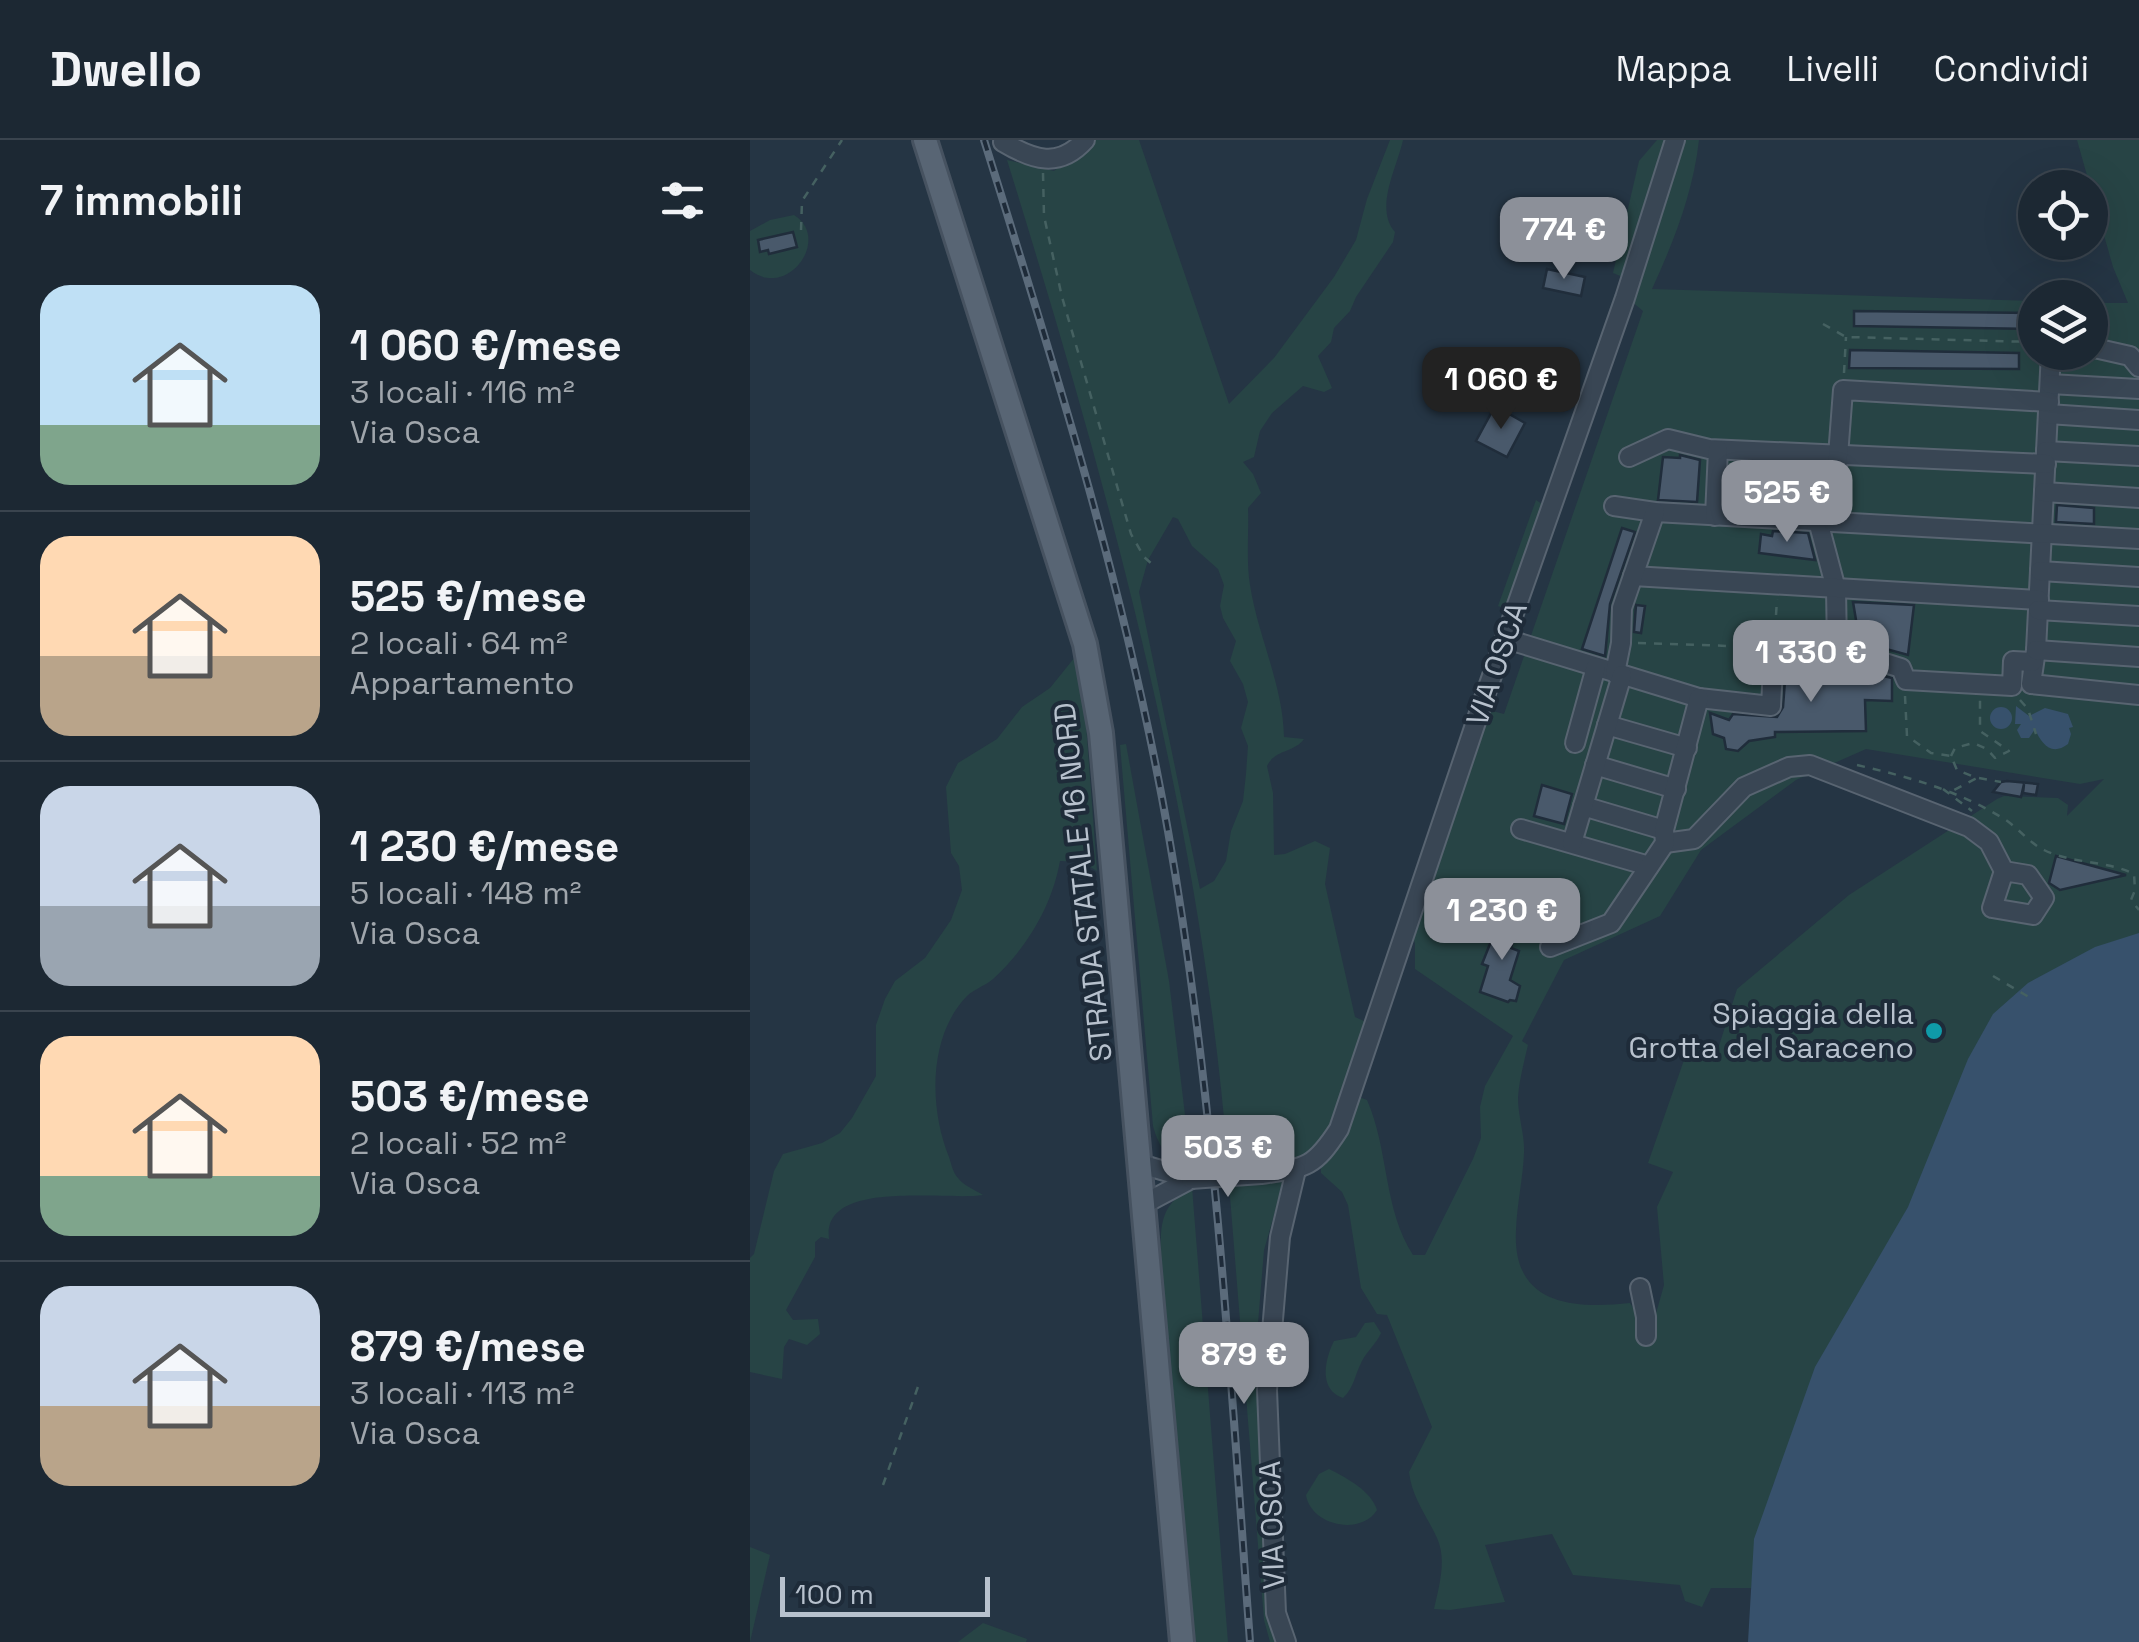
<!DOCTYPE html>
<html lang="it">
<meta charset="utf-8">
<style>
:root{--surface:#1c2833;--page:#25303b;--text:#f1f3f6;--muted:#a0a6ac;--line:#3a444e;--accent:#8c9099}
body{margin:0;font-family:"Space Grotesk",sans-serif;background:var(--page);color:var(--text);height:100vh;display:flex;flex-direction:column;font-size:38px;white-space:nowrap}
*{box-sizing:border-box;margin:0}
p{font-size:32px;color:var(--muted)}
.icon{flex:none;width:55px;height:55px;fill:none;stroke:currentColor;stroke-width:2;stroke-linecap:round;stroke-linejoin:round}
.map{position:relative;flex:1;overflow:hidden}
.sheet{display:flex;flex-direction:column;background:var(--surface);width:750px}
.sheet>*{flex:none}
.tools{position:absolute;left:1268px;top:30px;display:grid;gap:20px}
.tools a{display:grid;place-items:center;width:90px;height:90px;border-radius:50%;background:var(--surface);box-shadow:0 10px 40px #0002,0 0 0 2px var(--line);font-size:50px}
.scale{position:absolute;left:30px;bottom:25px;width:210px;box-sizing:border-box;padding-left:10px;border:5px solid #b7c1cd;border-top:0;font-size:28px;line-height:35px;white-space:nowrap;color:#b7c1cd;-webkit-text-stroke:8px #1e2b39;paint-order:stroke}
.price{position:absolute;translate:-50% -85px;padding:0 22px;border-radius:20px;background:var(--accent);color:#fff;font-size:32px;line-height:65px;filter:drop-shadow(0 2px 5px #0008)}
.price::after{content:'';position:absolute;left:50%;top:60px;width:30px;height:22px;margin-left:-15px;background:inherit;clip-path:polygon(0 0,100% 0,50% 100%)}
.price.active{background:#222;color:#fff}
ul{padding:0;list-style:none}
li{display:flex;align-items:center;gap:30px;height:250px;padding:0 40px}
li+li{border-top:2px solid var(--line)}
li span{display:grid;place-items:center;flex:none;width:280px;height:200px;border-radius:30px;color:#555}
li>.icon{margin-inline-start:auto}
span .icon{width:120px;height:120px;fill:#fffc;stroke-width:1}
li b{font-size:42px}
h2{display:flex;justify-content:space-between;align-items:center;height:120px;padding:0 40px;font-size:42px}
header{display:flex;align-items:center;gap:60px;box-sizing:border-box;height:140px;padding:0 50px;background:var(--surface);border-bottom:2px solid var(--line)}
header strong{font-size:48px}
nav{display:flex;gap:55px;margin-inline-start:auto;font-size:35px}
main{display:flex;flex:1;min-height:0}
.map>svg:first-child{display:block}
</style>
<header>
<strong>Dwello</strong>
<nav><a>Mappa</a><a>Livelli</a><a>Condividi</a></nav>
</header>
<main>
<section class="sheet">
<h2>7 immobili<svg class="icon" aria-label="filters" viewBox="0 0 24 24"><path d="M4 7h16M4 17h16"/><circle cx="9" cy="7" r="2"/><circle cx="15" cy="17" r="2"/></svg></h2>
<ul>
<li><span style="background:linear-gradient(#bfe0f5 70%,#7fa58c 0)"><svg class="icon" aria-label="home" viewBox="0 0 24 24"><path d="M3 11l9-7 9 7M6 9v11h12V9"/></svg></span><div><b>1 060 €/mese</b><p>3 locali · 116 m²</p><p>Via Osca</p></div></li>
<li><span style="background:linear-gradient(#ffd9b3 60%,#b9a48a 0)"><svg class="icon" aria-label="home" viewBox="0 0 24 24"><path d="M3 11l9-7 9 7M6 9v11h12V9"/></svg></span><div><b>525 €/mese</b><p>2 locali · 64 m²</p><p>Appartamento</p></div></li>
<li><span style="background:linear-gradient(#c9d6e8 60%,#9aa5b1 0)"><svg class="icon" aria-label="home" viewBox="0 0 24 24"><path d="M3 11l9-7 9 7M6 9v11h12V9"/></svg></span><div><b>1 230 €/mese</b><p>5 locali · 148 m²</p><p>Via Osca</p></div></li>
<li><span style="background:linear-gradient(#ffd9b3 70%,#7fa58c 0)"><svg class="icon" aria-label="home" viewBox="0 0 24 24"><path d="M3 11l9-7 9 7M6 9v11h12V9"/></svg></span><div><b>503 €/mese</b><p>2 locali · 52 m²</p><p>Via Osca</p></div></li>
<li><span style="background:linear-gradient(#c9d6e8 60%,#b9a48a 0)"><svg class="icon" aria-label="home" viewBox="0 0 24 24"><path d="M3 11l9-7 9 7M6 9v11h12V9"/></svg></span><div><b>879 €/mese</b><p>3 locali · 113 m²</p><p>Via Osca</p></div></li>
</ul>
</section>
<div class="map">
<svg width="1389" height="1502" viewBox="0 0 1389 1502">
<rect width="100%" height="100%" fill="#253544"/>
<g fill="#274445" fill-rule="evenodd">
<path d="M340,0h49l90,264 45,-46 60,-81 22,-37 11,-41 23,-59h13c-6,28 -29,68 -8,92l-2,10 -37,55 -6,14 -16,17 -3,14 -13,14 14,32 -8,4 -21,-6 -31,27 -12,18 -6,26 -11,5 10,12 8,19 -13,15c1,24 -2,52 2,77 8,52 33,99 34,152l20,2c-10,14 -29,10 -37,27l6,27 1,62 11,-1 30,-13 15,7 -5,36 30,133 11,5c-12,35 -29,115 -61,134 -17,10 -57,8 -77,8 -27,-344 -119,-675 -221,-1004l47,11zM423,377l5,2 14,27 26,23 6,16 -4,21 3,12 13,23 -6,20 13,23 5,18 -7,26 7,18 -2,28 -3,27 -12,30 -5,30 -12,20 -14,8 -61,-297 9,-32z"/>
<path d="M907,0h11l-45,137 -10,-4 26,-112z"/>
<path d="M932,0h17c-6,53 -25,101 -47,149l383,12v51h55v-49h38l-15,-36 -36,-127h62v794l-231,273 -135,278 -22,103h-40l-9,19 -17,-6 -5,-16 -107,-10 -21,-41 -67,11 20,57 -55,8 -16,-1c5,-22 13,-50 3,-71 -11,-24 -25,-40 -28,-66l23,-45 -45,-112 -10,-1 -16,-26 -13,-83 -6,-13 -21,-19v-5l35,-72 11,4c22,50 16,109 46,155h12l48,-96 8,-21 -1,-31 5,-21 28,-50 -98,-67v-26l-3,-7 77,-226 15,4 139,-403 -13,-11zM1116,609l214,35 24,-5 -37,37 1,-11 -10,-7 -54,-2 -7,3 -148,96 -112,94 -19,60 -27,-9 -43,123 25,9 -16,35 7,78 -14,50 -20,-32c-58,6 -118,2 -114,-73 1,-26 7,-52 8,-77 1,-18 -6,-36 -6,-55 1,-17 6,-36 10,-53l-6,-4 42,-81 96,-44 41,-66 95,-70z"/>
<path d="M44,75c38,24 -7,85 -44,55v-39l20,-11z"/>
<path d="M786,360l6,4 -36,105 -8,-3z"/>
<path d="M325,517l10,54 12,160 -15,-9 -22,-1c-8,45 -33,87 -67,118 -8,7 -19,10 -26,17 -39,40 -38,112 -18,161 2,6 4,16 9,21 5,7 17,12 25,17 -37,6 -162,-17 -154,44l-8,-2 -6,5v15l-29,53 7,10 25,-1 2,15 -13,11 -18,-6 -5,8 -2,32 -32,-7v-114l4,-4 20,-83 9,-17 39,-11 18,-10 12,-15 24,-42v-51l9,-26 10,-18 30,-23 26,-38 11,-30 -3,-24 -8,-13 -5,-66 12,-24 39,-24 25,-32 28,-19z"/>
<path d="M376,604l43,237 22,184c-23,-4 -32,-17 -38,-39l-33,-381z"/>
<path d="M534,1040l-20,70 -9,110 29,282h-14l-6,-22 -35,-436z"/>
<path d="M442,1047l36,455h-34l-33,-374c0,-38 -5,-61 31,-81z"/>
<path d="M624,1182l7,11c-5,11 -13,17 -19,28 -7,13 -8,27 -19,37 -24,-8 -19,-37 -9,-57l22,-4 9,-14z"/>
<path d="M579,1329c18,9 42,22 48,41 -16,26 -66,16 -71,-15l13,-21z"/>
<path d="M0,1407l20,8 -20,87z"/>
<path d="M233,1483l44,16 -1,3h-68z"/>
</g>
<g fill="#37516c">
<path d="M1266,566l13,10 16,-8 23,6 5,13 -4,1 2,6 -3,10c-17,13 -27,-1 -33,-15l-6,9h-8l-4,-8 4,-6h-6z"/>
<circle cx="1251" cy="578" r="11"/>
<path d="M1389,793v709h-391l6,-103 61,-172 93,-160 60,-148 25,-45 35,-31 67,-36z"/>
</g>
<g fill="#49596b" stroke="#202d3b" stroke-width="2.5">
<path d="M43,92l4,15 -28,7 -1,-4 -8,2 -2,-12z"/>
<path d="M797,129l38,8 -4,19 -38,-8z"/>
<path d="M1104,171l181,2v16l-181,-3z"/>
<path d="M1100,210l169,3v16l-170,-1z"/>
<path d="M745,266l30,17 -18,34 -31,-16z"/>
<path d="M930,315l20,5 -3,42 -39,-2 5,-43 17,1z"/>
<path d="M1039,325l13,1 -1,15 22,2 -2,26 -36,-2z"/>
<path d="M1307,365l37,3v16l-38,-2z"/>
<path d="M872,388l13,4 -25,72 -5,52 -23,-7z"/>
<path d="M1023,391l35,2 7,27 -56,-7 2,-19 11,2z"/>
<path d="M1103,462l61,3 -6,50 -44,-12 -6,-11z"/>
<path d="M886,465l9,1 -4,27 -7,-1z"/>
<path d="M1064,521h21l13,3v4l44,10v23l-27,-1 1,31 -91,1v5l-26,4 -11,10 -12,-2 -2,-11 -11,-4 -3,-21 19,7 4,-6 44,3 6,-10 3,-40 28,2z"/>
<path d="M1257,641l31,3 -2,11 -13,-2 1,-9 -3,13 -28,-5 8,-10z"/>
<path d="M792,645l30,9 -8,30 -30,-8z"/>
<path d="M1306,716l70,19 -66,15 -11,-7z"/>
<path d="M751,776l18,6 -8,26 8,3 -9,29 10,6 -4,15 -6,-1 -2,2 -28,-10 8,-26 -6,-2z"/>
</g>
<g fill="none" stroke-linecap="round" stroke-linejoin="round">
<g stroke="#586471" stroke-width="22">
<g id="minor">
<path d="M253,2c30,18 56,27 82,-2"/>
<path d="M1340,207l40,9 9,11"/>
<path d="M1301,212l-15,298 -5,34 108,11"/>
<path d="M1300,244l89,5"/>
<path d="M1298,274l91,6"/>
<path d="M1296,311l93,5"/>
<path d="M879,317l39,-18 41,10 337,15"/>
<path d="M1294,352l95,6"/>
<path d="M864,366l41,6 484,27"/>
<path d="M965,376l3,-66"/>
<path d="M1068,381l18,68 1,59"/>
<path d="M1083,382l10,-132 206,12"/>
<path d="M1290,431l99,6"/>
<path d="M883,436l406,24"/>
<path d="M1288,470l101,6"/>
<path d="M756,499l193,59 72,8 3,-58"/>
<path d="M1054,509l33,-1 64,20 5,12 106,6 1,-25 19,1"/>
<path d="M1286,510l103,7"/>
<path d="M865,533l6,-30 1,-35 33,-96"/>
<path d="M857,585l80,23"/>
<path d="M825,603l21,-76"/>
<path d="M845,625l81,24"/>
<path d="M833,666l81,24"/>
<path d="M771,689l128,37"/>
<path d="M822,703l50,-168"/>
<path d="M915,703l29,-4 50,-52 45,-20 21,-2 159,62 20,15 15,29 -12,37 41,7 11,-17 -16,-23 -24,-4"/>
<path d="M800,807l61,-24 54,-80 -1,-13 35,-132"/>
<path d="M391,1024l50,15"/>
<path d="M511,1034c45,-6 53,-6 78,-45l142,-422 144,-409 50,-158"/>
<path d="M394,1064l47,-25"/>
<path d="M890,1148l6,29v19"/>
<path d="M536,1502l-10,-29 -9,-223 13,-153 16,-67"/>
</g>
</g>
<g stroke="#465260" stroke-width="28">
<path id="major" d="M175,0l160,504 16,89 81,909"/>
</g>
<g stroke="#456161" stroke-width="2.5" stroke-dasharray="8 8" stroke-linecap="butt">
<path d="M293,33l1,43 18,81 69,237 13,23 8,7"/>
<path d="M51,90l1,-29 40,-61"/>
<path d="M1073,184l23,13 189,5"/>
<path d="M1094,233l2,-36"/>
<path d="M1025,491l2,-32"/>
<path d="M888,503l122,4"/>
<path d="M1155,556l2,40 24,17 20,3 6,14 20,8 -25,13"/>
<path d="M1270,560l8,9 8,25"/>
<path d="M1201,616l4,-8 18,-5 14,6 8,9 14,-7 -29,-20v-31"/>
<path d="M1107,625c52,12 99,25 144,52 16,9 28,26 43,33 28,14 62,10 90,24l1,16 -4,10 8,10"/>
<path d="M1229,638l22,4"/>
<path d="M1193,649l29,22"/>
<path d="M1243,836l41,24"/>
<path d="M133,1345l37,-104"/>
</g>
<use href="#minor" stroke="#394654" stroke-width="18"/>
<use href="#major" stroke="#586574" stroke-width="22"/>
<g stroke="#5b6b7b" stroke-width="8">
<path id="rail" d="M234,0c71,227 143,456 184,691 47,268 62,540 82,811"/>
</g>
<use href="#rail" stroke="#1e2b39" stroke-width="4" stroke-dasharray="11" stroke-linecap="butt"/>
<g stroke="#586471" stroke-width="22" stroke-linecap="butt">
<path id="minor-bridge" d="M441,1039l70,-5"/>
</g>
<use href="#minor-bridge" stroke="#394654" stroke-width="18"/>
</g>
<circle fill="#0f9aa8" stroke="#1e2b39" stroke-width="4" cx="1184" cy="891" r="10"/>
<g text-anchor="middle" stroke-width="8" stroke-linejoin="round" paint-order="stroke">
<g font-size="30" fill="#b7c1cd" stroke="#1e2b39">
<text transform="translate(747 524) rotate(-71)" y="10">VIA OSCA</text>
<text transform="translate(333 742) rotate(-96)" y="10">STRADA STATALE 16 NORD</text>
<text transform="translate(522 1385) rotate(-92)" y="10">VIA OSCA</text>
</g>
<g font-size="30" fill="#b7c1cd" stroke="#1e2b39" text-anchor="end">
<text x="1164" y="884">Spiaggia della<tspan x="1164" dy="34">Grotta del Saraceno</tspan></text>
</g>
</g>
</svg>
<div class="tools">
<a><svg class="icon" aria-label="locate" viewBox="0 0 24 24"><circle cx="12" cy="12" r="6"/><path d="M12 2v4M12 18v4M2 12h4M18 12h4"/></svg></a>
<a><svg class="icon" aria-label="layers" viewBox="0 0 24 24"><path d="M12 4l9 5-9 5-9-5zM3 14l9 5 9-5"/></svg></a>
</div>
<div class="scale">100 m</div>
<b class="price" style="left:814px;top:142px">774 €</b>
<b class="price active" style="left:751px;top:292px">1 060 €</b>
<b class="price" style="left:1037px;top:405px">525 €</b>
<b class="price" style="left:1061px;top:565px">1 330 €</b>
<b class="price" style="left:752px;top:823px">1 230 €</b>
<b class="price" style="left:478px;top:1060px">503 €</b>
<b class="price" style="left:494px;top:1267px">879 €</b>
</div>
</main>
